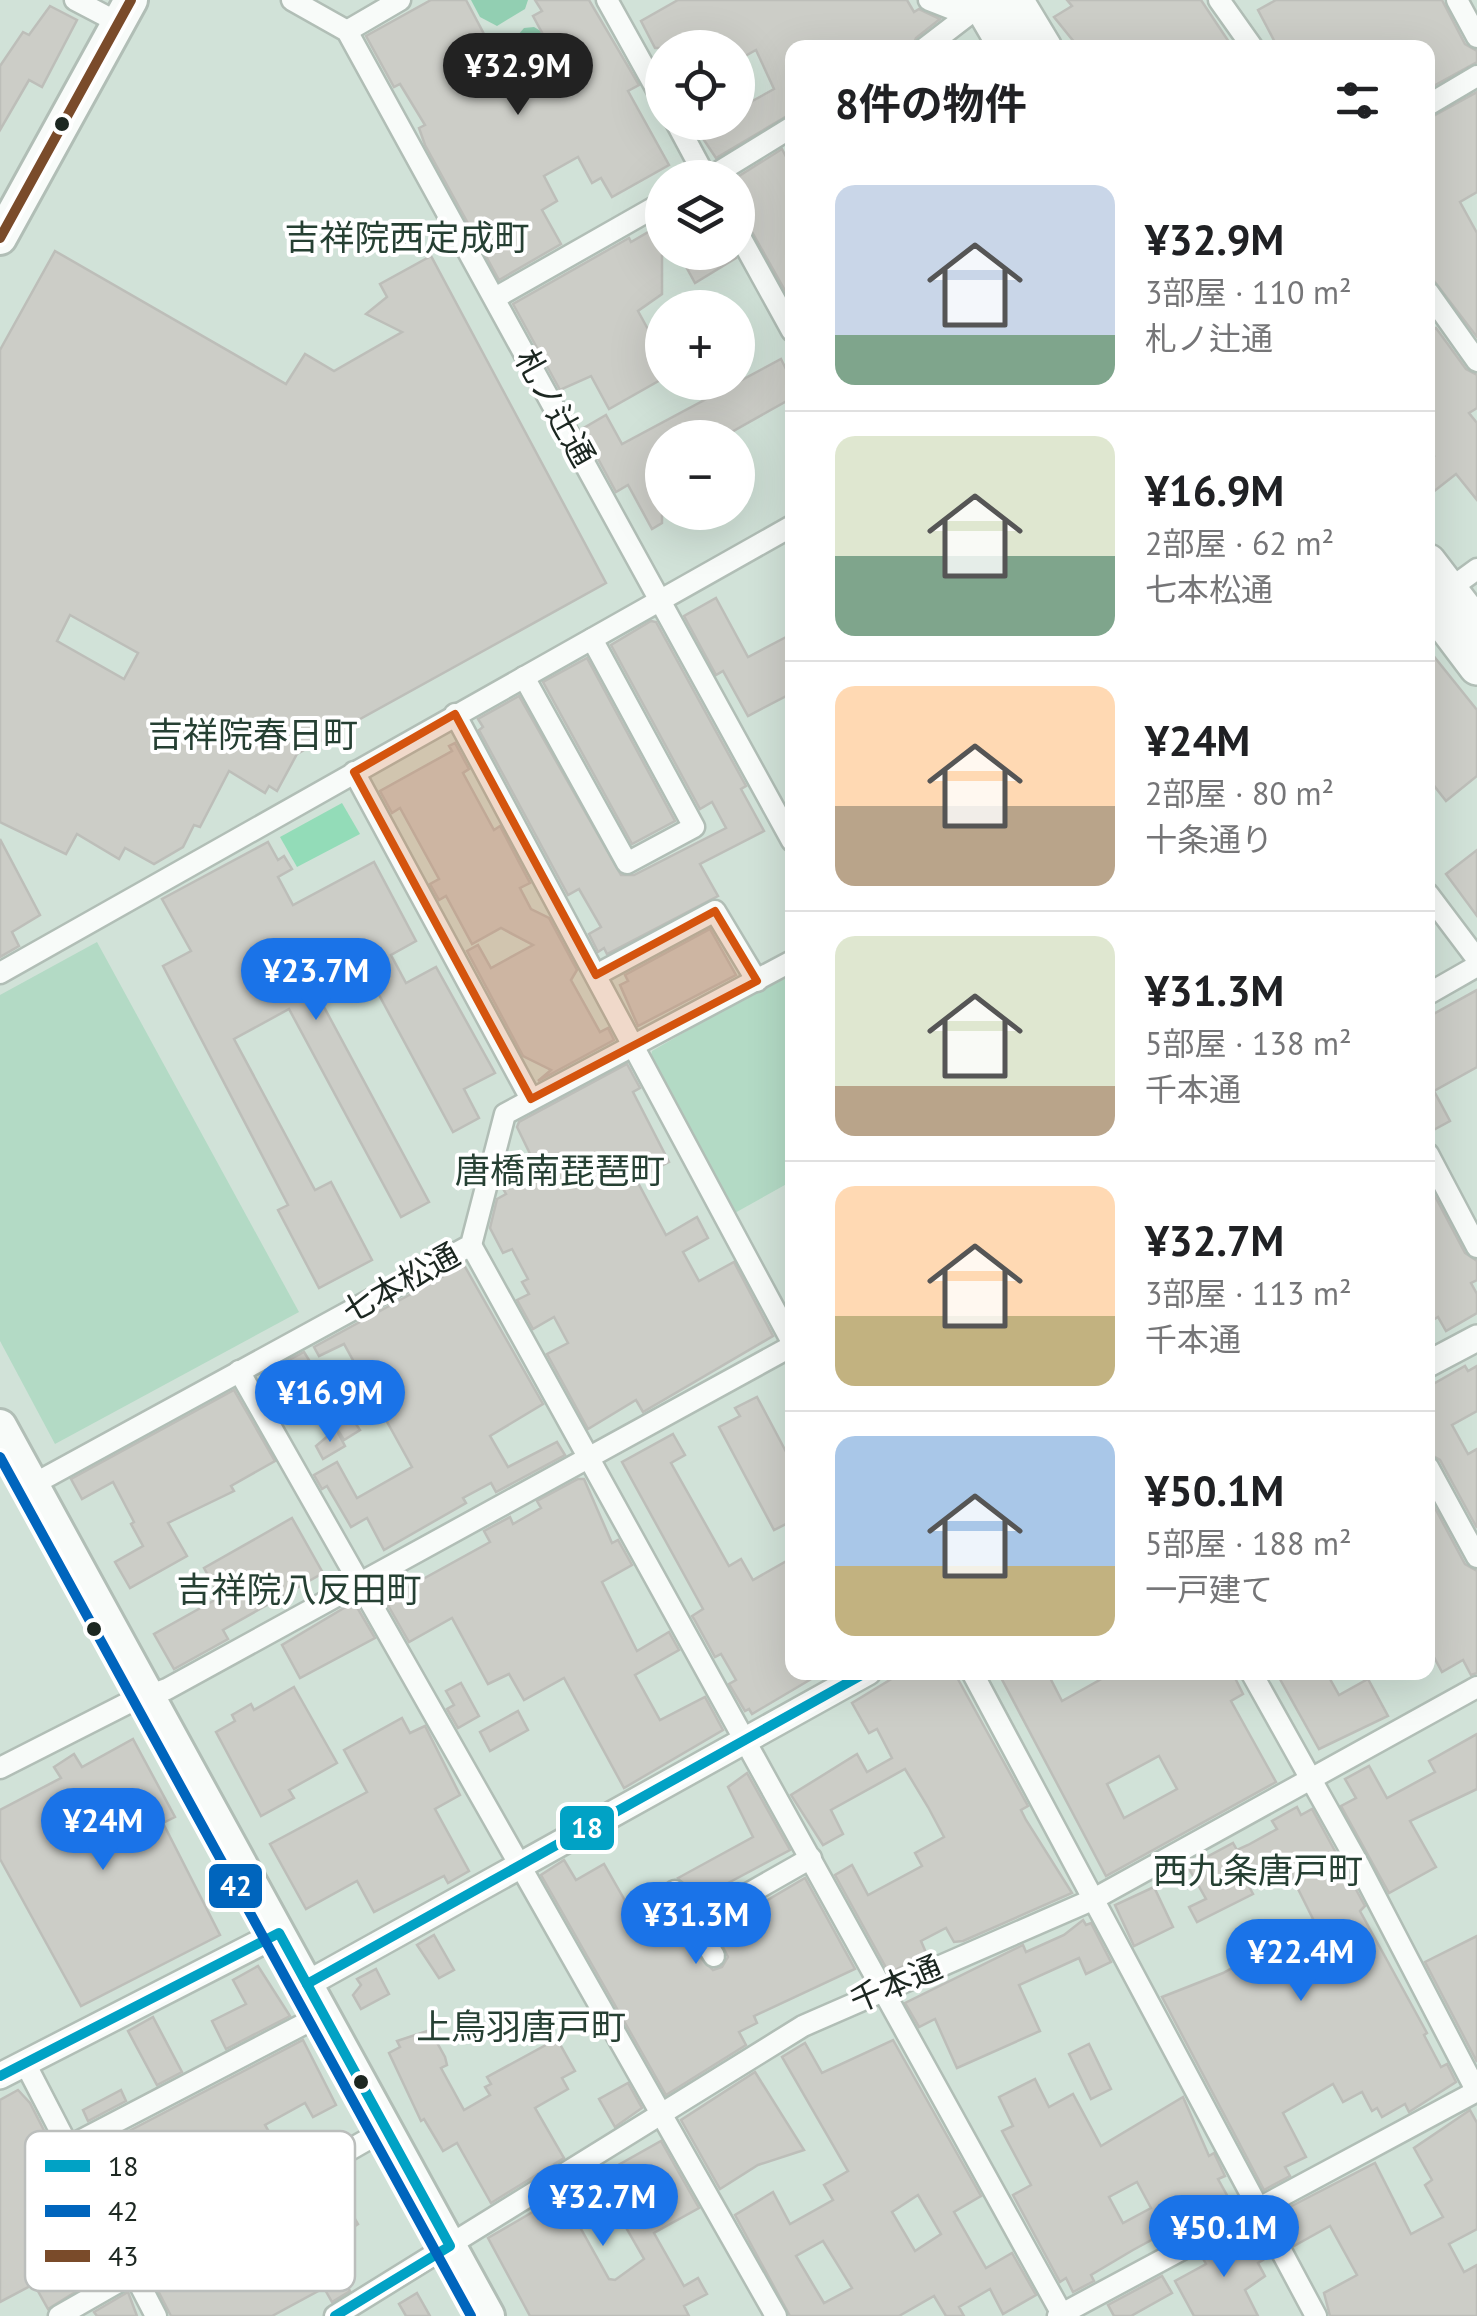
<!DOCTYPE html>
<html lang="ja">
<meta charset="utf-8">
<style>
:root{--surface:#fff;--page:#f2f2f2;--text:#202124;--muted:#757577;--line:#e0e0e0;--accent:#1a73e8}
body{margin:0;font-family:"PT Sans","Noto Sans JP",sans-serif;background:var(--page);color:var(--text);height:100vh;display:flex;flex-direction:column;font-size:38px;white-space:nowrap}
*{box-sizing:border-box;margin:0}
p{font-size:32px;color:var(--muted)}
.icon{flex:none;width:55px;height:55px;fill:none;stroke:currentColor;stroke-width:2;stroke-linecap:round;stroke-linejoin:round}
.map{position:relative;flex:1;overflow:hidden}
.sheet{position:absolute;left:785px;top:40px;width:650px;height:1640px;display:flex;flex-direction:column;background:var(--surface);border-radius:20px;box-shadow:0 10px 40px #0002}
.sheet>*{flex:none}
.buttons{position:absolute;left:645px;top:30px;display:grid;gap:20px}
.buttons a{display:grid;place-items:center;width:110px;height:110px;border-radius:50%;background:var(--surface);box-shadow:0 10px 40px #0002;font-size:50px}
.price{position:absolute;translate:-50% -85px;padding:0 22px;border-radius:35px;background:var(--accent);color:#fff;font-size:32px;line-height:65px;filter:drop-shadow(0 2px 5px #0008)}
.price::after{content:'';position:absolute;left:50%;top:60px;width:30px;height:22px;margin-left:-15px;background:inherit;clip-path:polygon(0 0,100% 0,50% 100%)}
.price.current{background:#222;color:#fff}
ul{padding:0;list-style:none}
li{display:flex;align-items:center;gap:30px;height:250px;padding:0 50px}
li+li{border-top:2px solid var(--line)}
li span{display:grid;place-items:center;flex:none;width:280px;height:200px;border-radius:20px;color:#555}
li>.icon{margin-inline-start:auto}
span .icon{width:120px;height:120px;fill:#fffc;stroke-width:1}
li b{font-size:42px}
h2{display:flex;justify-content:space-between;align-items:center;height:120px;padding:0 50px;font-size:42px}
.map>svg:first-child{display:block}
</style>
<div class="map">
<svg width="1477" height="2316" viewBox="0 0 1477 2316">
<rect width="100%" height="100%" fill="#d1e2d8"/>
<g fill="#b3dac5">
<path d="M97,942l202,370 -244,132 -55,-103v-346z"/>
<path d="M792,970v211l-59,33 -83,-154 2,-9z"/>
</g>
<g fill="#92cfb2">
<path d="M471,0h57l-3,9 -28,17 -17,-9z"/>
<path d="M534,27l15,9 -36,19 -16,-1 -6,-12 13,-9 14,2 6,-7z"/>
</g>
<path fill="#93dcb8" d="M342,803l18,31 -63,33 -17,-30z"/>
<g fill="#cccdc7" stroke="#bdbeb9" stroke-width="2.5" fill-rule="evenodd">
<path d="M431,0h35l54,102 28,-16 -20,-36 18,-10 -13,-24 9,-5 -7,-11h54l50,85 -11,6 41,74 -57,32 -11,-19 -9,5 -14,-26 -34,19 13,25 -15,9 19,34 -62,36 -74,-135 -6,-17 6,-3 -25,-41 -6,3 -28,-51z"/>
<path d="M678,0h229l7,12 5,-3 21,10 -24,19 -4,10h-120v65l-76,45 -24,-36h46v-13l36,-20 -18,-39 -18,10v-12h-83l-14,-27z"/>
<path d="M1067,0h134l32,48h-154l-25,-31 18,-11z"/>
<path d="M1276,0h166l23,44 12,7v11l-49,27v-41h-150l-20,-38z"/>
<path d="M50,6l27,14 -35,67 -13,-7 -29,50v-64l23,-34 6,3z"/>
<path d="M1477,92v100l-17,10 17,31v104l-49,-64v-154z"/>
<path d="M782,149l10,19v135l-54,-96 -2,-29z"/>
<path d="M662,224v70l-24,17 24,44v24l-53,30 -18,-33 -31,14 -47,-86 116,-66 2,4z"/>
<path d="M55,251l231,133 19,-30 29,17 68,-39 -36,-18 21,-17 -7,-13 51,-28 175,327 -309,171 -20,37 -8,-5 -4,7 -36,-22 -29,56 -6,-2 -11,22 -29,17 -29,-16 -6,11 -42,-25 -11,20 -66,-32v-472zM70,615l68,38 -14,26 -67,-38z"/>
<path d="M678,252h55l3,6 -41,25z"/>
<path d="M1436,328l30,41 11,6v33l-8,5 8,10v77l-21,-26 -28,22v-36l6,-4 -6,-8v-114z"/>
<path d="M781,359l11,22v17l-71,40h-59v85l-10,6 -24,-44 -12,7 -34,-63 24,-14 16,29z"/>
<path d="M716,598l32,59 44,-23v59l-44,23 -25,-45 -7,4 -32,-59z"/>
<path d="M651,621l5,1 90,164 -5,3 23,42 -64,33 18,32 -111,58 -3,-6 -6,4 -9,-18 12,-7 -22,-38 -11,6 -89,-165 4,-3 -5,-8 41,-23 102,179h13l92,-47 -14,-26 -12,7 -89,-164z"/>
<path d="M1428,649l49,61v66l-31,25 -18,-23z"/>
<path d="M587,658l88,163 -43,23 -89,-162z"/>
<path d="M455,743l14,26 -6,4 31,57 6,-4 30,57 -10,5 11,21 18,9 28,52 -6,10 29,52 8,-4 6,12 -76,41 13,-11 -28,-14 -56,-105 11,-6 13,23 42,-23 -32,-17 -29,16 -26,-48 -7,4 -9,-16 9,-5 -39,-71 -8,5 -12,-22 72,-40 -3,-5z"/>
<path d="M0,839l40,76 -28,17 7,14 -19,11z"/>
<path d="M268,842l10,18 6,-4 8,13 -14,8 15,28 81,-43 42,79 -25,14 15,28 30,-16 59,106 -31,16 15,29 -26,14 -88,-163 -48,25 112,208 -28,15 -112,-208 -55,30 81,151 16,-8 41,78 -53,28 -41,-78 10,-5 -125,-239 28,-15 -29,-52z"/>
<path d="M1477,850v66l-31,-42z"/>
<path d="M710,929l26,46 -98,51 -18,-41 8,-4 -3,-6z"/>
<path d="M1477,990v77l-43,24 16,30 -22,12v-116z"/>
<path d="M627,1064l13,24 -7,4 36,70 -33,17 30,56 31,-18 11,21 -25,14 16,29 35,-19 39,74 -130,76 -7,-12 -48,29 -41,-75 21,-11 -14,-26 -21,12 -16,-29 12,-6 -7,-12 6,-3 -16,-30 -9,4 -13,-25 7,-29 9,-5 -5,-9 2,-9 30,-16 -16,-33 2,-5z"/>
<path d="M1428,1183l37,70 12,8v19l-6,3 6,11v19l-31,18 -8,-14 -10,6z"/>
<path d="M464,1265l79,139 -53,32 18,31 49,-25 8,13 -69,37 -5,-9 -28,15 3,5 -82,47 -17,-32 -16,9 -24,-41 -5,3 -8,-14 23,-13 20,36 55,-31 -68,-123 -25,12 -5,-9z"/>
<path d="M304,1352l5,8 -39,22 -5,-9z"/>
<path d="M1465,1366l3,5 9,-5v45l-25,14 16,29 9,-5v79l-37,-68 -12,-7v-66z"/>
<path d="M234,1390l41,71 -44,25 3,5 -66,32 19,33 -57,32 -15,-26 28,-16 -12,-22 3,-2 -21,-40 -31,17 -11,-20z"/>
<path d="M757,1397l35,66v58l-18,9 -55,-103 21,-11 -5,-8z"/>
<path d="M352,1418l8,12 -16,10 -8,-13z"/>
<path d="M336,1429l9,17 -22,13 -7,-13z"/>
<path d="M673,1434l12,21 -14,8 58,103 12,-7 12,21 39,-22v114h31l-71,42 -3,-5 -4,2 -16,-27 7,-4 -15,-26 -6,3 -21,-38 -2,-3 11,-7 -81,-147z"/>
<path d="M578,1479h6l28,64 6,-3 14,25 -30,17 35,69 32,-19 10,18 -44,25 25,45 45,-23 18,33 -99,58 -60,-110 -40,22 -15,-26 -21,10 -36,-66 -43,24 -24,-42 105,-58 -6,-11 26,-14 3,7 28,-16 -4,-7z"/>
<path d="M1428,1495l37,69 12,7v102l-6,2 -8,-15 -21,12 -14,-26z"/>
<path d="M292,1518l31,55 -100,57 5,9 -54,30 -20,-35 66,-37 -16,-29z"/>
<path d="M354,1602l21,36 -75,40 -18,-33z"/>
<path d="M903,1672h51l74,134 -7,4 5,10 46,73 -109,48 -9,1 -8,-14 -25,13 6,14 -38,18 -54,-98 17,-10 16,30 54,-29 -7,-13 29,-16 -16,-30 -23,-38 -74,41 12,24 -20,11 -32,-50 66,-41 10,18 25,-14 -15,-29 -8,4 -17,-30z"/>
<path d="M998,1672h49l15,29 52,-29h118l11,22 -12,7 45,81 -170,94zM1159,1756l18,33 -53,29 -17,-34z"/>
<path d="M1276,1672h50l13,23 29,-16 20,37 -69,33z"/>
<path d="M461,1683l18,33 -21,12 -11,-19 7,-4 -8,-14z"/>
<path d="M294,1687l43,76 -48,27 5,8 -33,18 -45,-84 19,-11 -3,-6 19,-11 3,6z"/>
<path d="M518,1711l10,19 -38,21 -10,-19z"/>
<path d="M402,1718l8,15 15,-7 35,69 -25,14 34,62 -21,12 -4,-7 -70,36 -17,-31 -51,28 -36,-65 97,-52 -23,-42z"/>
<path d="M1477,1734v55l-67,32 26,46 -47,26 -48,-87 15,-8 -11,-19 24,-13 18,32 48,-26 -6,-11z"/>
<path d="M133,1739l42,78 -12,6 57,112 -139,71 -81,-147v-49l61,-32 -7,-11 20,-13 8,13z"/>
<path d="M747,1773l43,77 -94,50 -18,-22 75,-41 -25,-50z"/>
<path d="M1297,1807l4,8 11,-6 53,97 -5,5 67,122 -3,2 17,32 6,-3 9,18 -47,30 -4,-8 -23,13 -5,-9 -5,3 -10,-19 -19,10 -10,-18 -50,29 23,44 -21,10 5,9 -26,14 -102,-193 61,-24 25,-14 -2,-4 10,-6 57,-30 -31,-62 -38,20 9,17 -56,28 -8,-15 17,-8 -18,-32 45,-24 4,7 11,-5 29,-16 -5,-8z"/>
<path d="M564,1860l12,20 28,-16 23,40 36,-19v13l25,47 25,25 9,-3 6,-10 -13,-26 90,-53 50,91 -101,47 3,7 -18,9 7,13 -80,50 -125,-220z"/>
<path d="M1154,1887l19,40 -39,19 -19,-41z"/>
<path d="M1083,1920l3,5 5,-2 20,39 -25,12 -7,-16 -60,27 21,46 -83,37 -22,-49 -16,8 -14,-24 118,-58 3,7 38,-17z"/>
<path d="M434,1935l20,35 -15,8 -22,-33z"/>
<path d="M1477,1936v126l-52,-100z"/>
<path d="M258,1966l32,50 -64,33 -14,-28 34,-17 -13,-24z"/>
<path d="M376,1969l13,25 -28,15 -8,-14 8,-10 -4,-6z"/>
<path d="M153,2017l29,55 -25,13 -29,-54z"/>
<path d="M430,2030l15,27 2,8 -6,3 23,42 26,-15 -5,-8 6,-3 -4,-7 70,-38 18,32 -13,7 6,11 -33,19 29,50 -73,45 -34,-60 -14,8 -19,-32 -3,2 -32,-68 11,-6 -3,-6z"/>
<path d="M303,2040l33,65 -23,12 -8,-14 -40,22 25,43 -143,82 -25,-38 -4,2 -31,-61z"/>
<path d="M893,2040l88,156 -27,16 32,56 26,-15 24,42 -33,19 -13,-25 -31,18 5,9h-18l-12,-20 -35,20h-109l-55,-101 38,-23 17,32 43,-24 -9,-15 24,-14 -66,-114 23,-14 17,30zM918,2195l23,39 -26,17 -23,-39zM823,2241l29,47 -28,15 -28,-47z"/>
<path d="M1089,2044l22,45 -20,10 -22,-45z"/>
<path d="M755,2072l49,78 -46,15 -38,24 -39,-69z"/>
<path d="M1035,2079l14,28 24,-13 28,52 82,-49 26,59 5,-3 11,23 -7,3 15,27 -59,32 -4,-8 -37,20 -42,25 3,6 -21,11 -7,-14 -6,4 -47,-87 18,-10 -29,-54 11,-5 -14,-29zM1137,2182l14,26 -28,15 -14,-26z"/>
<path d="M628,2083l14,25 -27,19 -16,-28z"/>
<path d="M18,2090l12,13 23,45 -6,4 25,45 -18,9 28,49 15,-8 17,21 -66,41 -14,-25 -34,18v-202z"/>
<path d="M121,2090l5,11 -38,20 -5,-11z"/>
<path d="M1470,2110l7,13v106l-28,15 15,28 13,-7v51h-147l-6,-23 33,-18 -27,-49 -36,20 -12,-35 93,-48 36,71 32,-17 -18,-32 7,-5 -18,-32z"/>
<path d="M661,2141l38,67 -45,25 30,53 14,-8 9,16 -23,12 5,10h-159l-42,-78 74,-43 47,84 6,1 29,-21 -47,-82z"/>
<path d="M333,2181l25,43 -33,22 25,45 -18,11 -8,-14 -52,28h-101l-19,-37 149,-85 2,4z"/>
<path d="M1247,2230l16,30 -5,3 7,13 -20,14 13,26h-64l-19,-35 31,-17 -5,-9z"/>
<path d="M1162,2276l10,17 -41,23h-17l-6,-11z"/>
<path d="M128,2292l9,24h-40l-3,-4z"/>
<path d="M417,2293l13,23h-24l-7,-12z"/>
</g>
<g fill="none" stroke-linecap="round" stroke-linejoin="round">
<g stroke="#b1beb6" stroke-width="25">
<g id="minor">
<path d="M75,0l44,23"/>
<path d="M292,0l55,31 445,810"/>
<path d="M607,0l55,99"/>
<path d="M929,0l23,9 27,-4"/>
<path d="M1219,0l34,48"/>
<path d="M1457,0l20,37"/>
<path d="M347,31l53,-31"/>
<path d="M925,48l56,-43"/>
<path d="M1428,105l49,-29"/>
<path d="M676,122l30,56"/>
<path d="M709,178l83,-51"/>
<path d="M738,233l54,98"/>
<path d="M1428,292l49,69"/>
<path d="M495,298l167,-95"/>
<path d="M1444,593l33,-24"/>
<path d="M524,677l103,186 67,-36 -102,-188"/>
<path d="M455,714l337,628"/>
<path d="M354,772l177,327"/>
<path d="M1428,894l49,65"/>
<path d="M0,973l792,-447"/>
<path d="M596,975l119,-64 42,70"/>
<path d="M1428,994l49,-28"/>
<path d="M1428,1154l49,93"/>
<path d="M471,1245l592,1071"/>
<path d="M239,1371l537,945"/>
<path d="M1428,1467l49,90"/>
<path d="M32,1485l439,-240 34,-131 287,-153"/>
<path d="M972,1672l344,644"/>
<path d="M1251,1672l109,195 117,225"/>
<path d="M0,1768l126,-64 41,-15 625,-343"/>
<path d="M675,1891l39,65"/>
<path d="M695,1924l116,-66"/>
<path d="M25,2063l131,253"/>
<path d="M68,2147l255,-133"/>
<path d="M59,2316l327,-187"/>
<path d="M335,2316l468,-290 289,-126 385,-213"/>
<path d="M1058,2316l419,-225"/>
</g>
</g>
<g stroke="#b1beb6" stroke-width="30">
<g id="tertiary">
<path d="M1428,1364l49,-26"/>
<path d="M307,1984l561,-312"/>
<path d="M0,2076l279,-143"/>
</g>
</g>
<g stroke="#b1beb6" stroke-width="38">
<g id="primary">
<path d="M0,238l131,-238"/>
<path d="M0,1426l488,890"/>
</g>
</g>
<g stroke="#b1beb6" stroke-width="40">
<g id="trunk">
<path d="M979,0l28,48"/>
<path d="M1015,0l29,48"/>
<path d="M1428,562l49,64"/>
<path d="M1428,602l49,65"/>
</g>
</g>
<use href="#minor" stroke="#f8fbf9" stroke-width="20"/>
<use href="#tertiary" stroke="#f8fbf9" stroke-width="25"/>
<use href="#primary" stroke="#f8fbf9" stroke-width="32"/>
<use href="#trunk" stroke="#f8fbf9" stroke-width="35"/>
<g stroke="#fff" stroke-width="18">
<g id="bus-1">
<path d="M307,1984l560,-312"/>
<path d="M0,2076l279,-143 171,313 -115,70"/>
</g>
</g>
<g stroke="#fff" stroke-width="18">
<path id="bus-2" d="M0,1457l471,859"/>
</g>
<g stroke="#fff" stroke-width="18">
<path id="bus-3" d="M0,238l131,-238"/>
</g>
<use href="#bus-1" stroke="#01a2c5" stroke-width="10"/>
<use href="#bus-2" stroke="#0065bd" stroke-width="10"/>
<use href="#bus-3" stroke="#7a4b2a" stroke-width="10"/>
</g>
<path fill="#d4540e" fill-opacity="0.2" stroke="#d4540e" stroke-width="8" stroke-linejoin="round" d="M455,714l141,261 119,-64 42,70 -226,118 -177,-327z"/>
<g fill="#1c2721" stroke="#fff" stroke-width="4">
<circle cx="62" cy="124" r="9"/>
<circle cx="94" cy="1629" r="9"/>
<circle cx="361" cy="2082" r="9"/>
</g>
<g text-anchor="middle" stroke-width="8" stroke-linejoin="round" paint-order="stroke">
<g font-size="32" fill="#1c2721" stroke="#fff">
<text transform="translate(555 408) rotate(61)" y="11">札ノ辻通</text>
<text transform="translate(401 1283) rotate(-29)" y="11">七本松通</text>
<text transform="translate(896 1984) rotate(-23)" y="11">千本通</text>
</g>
<g font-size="35" fill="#264033" stroke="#fff">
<text x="407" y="250">吉祥院西定成町</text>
<text x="253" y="747">吉祥院春日町</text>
<text x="560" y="1183">唐橋南琵琶町</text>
<text x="299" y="1602">吉祥院八反田町</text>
<text x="1258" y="1883">西九条唐戸町</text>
<text x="521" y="2039">上鳥羽唐戸町</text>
</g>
</g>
<rect x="25" y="2131" width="330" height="160" rx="15" fill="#fff" stroke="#bbbebc" stroke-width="2.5"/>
<rect x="45" y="2160" width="45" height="12" fill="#01a2c5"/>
<rect x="45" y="2205" width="45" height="12" fill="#0065bd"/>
<rect x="45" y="2250" width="45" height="12" fill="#7a4b2a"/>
<g font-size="28" fill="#1c2721">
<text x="108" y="2176">18</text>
<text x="108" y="2221">42</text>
<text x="108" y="2266">43</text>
</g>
<g stroke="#fff" stroke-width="4">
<rect x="558" y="1804" width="58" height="48" rx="10" fill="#01a2c5"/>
<rect x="207" y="1862" width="57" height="48" rx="10" fill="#0065bd"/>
</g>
<g font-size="28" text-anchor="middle" font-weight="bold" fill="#fff">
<text x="587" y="1838">18</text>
<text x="236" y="1896">42</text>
</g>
</svg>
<div class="buttons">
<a><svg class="icon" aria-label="locate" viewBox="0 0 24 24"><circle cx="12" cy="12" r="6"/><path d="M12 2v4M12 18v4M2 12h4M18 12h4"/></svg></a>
<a><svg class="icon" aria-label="layers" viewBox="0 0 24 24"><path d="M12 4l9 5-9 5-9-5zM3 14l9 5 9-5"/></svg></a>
<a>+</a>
<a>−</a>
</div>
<b class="price current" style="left:518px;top:118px">¥32.9M</b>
<b class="price" style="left:316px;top:1023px">¥23.7M</b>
<b class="price" style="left:330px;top:1445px">¥16.9M</b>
<b class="price" style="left:103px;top:1873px">¥24M</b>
<b class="price" style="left:696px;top:1967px">¥31.3M</b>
<b class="price" style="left:1301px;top:2004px">¥22.4M</b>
<b class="price" style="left:603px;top:2249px">¥32.7M</b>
<b class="price" style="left:1224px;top:2280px">¥50.1M</b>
<section class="sheet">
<h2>8件の物件<svg class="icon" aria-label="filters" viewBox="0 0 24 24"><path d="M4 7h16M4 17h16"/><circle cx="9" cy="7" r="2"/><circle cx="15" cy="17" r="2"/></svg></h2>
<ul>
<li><span style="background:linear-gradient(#c9d6e8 75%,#7fa58c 0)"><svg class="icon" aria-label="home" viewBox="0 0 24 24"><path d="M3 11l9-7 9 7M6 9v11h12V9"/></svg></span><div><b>¥32.9M</b><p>3部屋 · 110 m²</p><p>札ノ辻通</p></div></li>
<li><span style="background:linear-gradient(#dfe7d0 60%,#7fa58c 0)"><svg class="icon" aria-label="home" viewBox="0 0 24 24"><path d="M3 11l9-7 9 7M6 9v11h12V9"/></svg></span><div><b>¥16.9M</b><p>2部屋 · 62 m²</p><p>七本松通</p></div></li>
<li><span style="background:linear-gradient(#ffd9b3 60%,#b9a48a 0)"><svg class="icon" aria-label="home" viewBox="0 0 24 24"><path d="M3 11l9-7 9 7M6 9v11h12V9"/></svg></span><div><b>¥24M</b><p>2部屋 · 80 m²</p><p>十条通り</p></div></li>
<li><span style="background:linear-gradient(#dfe7d0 75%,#b9a48a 0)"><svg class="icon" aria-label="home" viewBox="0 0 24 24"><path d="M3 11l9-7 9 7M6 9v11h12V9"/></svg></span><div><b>¥31.3M</b><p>5部屋 · 138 m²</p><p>千本通</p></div></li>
<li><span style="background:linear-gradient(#ffd9b3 65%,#c2b280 0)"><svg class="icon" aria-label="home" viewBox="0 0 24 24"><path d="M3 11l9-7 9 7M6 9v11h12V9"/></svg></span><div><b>¥32.7M</b><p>3部屋 · 113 m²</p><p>千本通</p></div></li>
<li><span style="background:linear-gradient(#a9c7e8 65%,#c2b280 0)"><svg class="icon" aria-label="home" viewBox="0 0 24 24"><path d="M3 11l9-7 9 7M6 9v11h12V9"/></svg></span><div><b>¥50.1M</b><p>5部屋 · 188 m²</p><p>一戸建て</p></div></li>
</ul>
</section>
</div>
